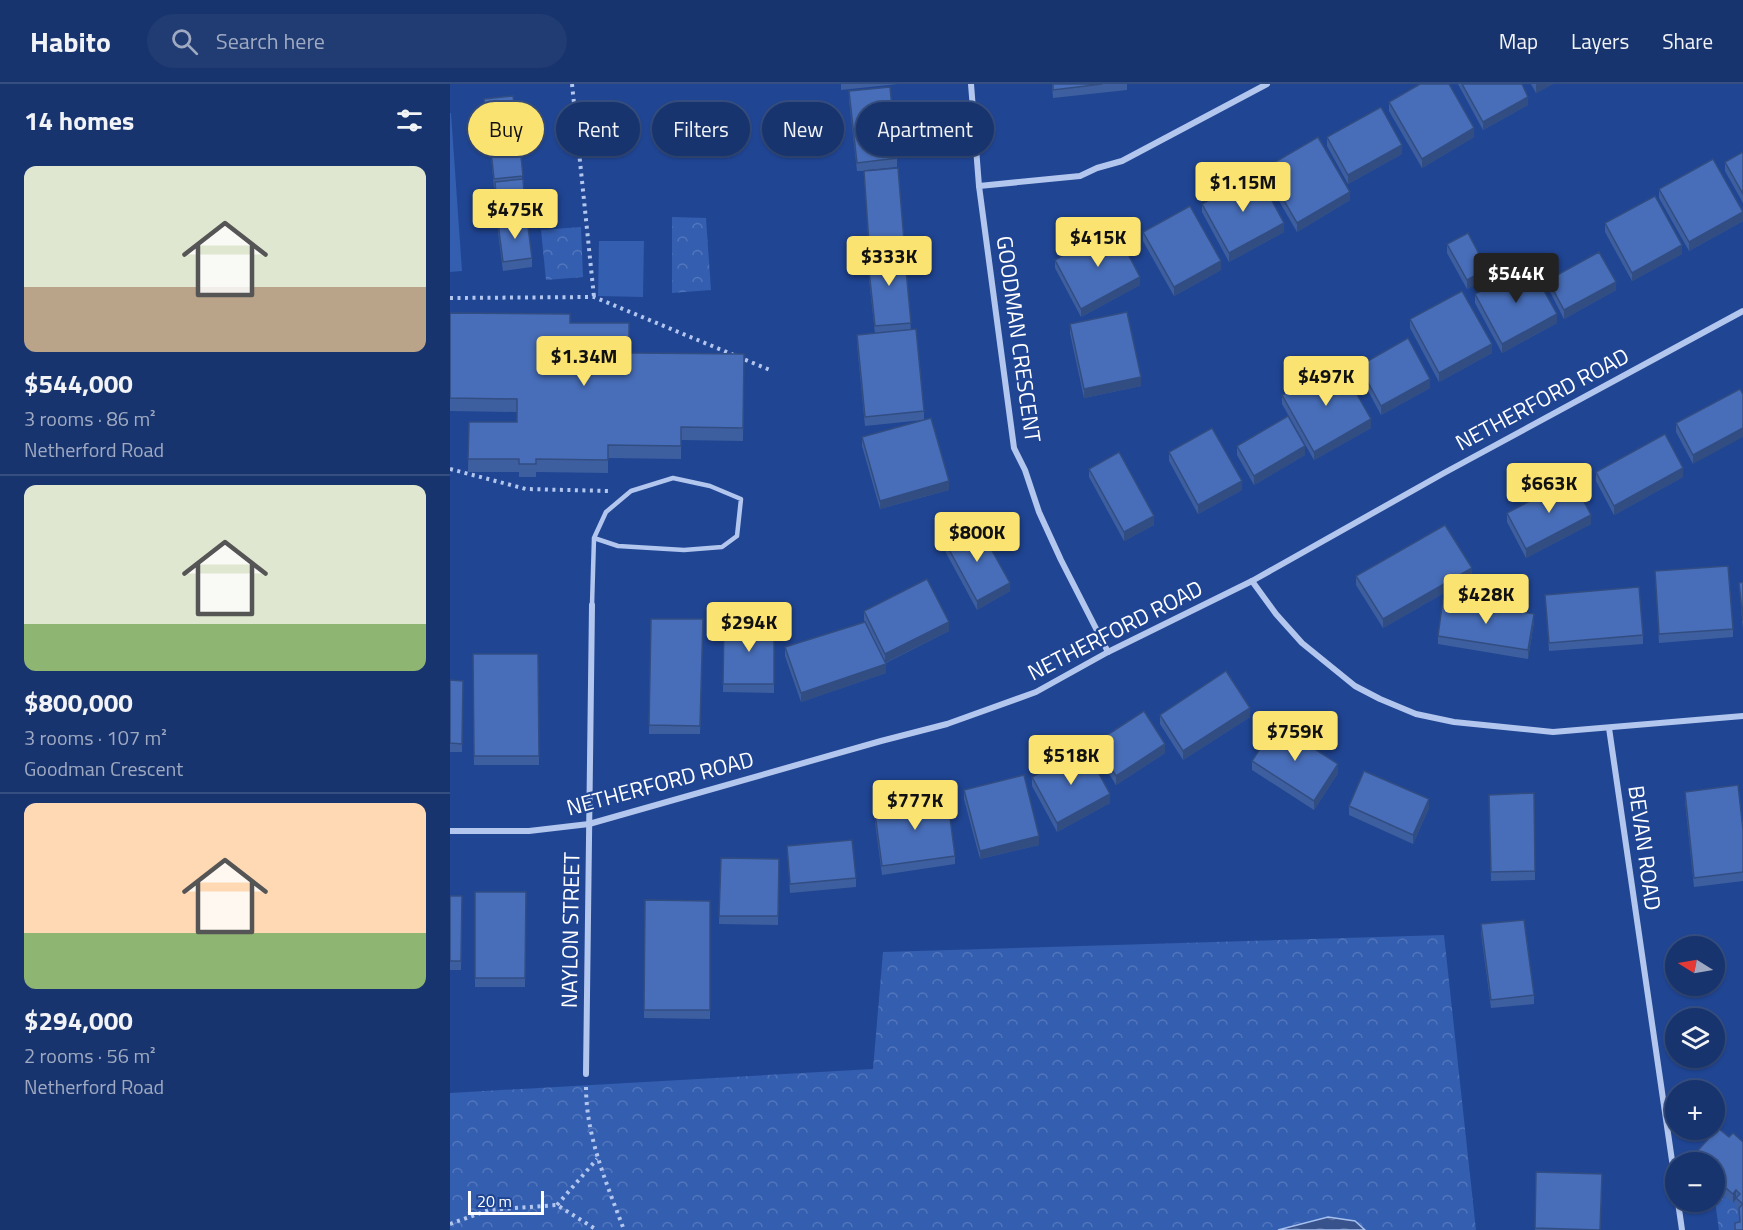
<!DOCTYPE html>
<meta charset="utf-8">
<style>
:root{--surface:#18346e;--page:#213c73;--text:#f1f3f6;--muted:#9faac2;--line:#364f81;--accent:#fbe372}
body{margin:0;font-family:"Titillium Web",sans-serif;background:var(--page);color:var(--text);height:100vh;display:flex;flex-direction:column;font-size:22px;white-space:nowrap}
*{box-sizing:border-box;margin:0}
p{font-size:20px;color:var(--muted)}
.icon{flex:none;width:33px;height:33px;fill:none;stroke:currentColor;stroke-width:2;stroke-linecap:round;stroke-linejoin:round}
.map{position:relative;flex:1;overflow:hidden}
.panel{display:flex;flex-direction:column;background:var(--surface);width:450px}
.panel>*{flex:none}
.hud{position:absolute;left:18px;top:18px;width:570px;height:54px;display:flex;gap:12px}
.needle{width:39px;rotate:281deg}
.tools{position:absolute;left:1215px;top:852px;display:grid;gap:12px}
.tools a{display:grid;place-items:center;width:60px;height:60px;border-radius:50%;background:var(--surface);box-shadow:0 2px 4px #0004,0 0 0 2px var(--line);font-size:30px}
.scale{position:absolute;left:18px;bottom:15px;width:76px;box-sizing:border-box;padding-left:6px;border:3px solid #fff;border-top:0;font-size:16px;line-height:21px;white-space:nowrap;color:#fff;-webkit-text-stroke:4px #204593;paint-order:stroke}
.price{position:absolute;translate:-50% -51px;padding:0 14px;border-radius:6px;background:var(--accent);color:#111;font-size:20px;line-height:39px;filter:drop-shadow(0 2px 3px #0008)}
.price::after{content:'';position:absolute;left:50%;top:36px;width:18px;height:14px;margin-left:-9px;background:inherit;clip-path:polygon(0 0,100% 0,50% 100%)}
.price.current{background:#222;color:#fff}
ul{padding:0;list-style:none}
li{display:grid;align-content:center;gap:12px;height:318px;padding:0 24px}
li+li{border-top:2px solid var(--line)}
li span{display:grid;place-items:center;height:186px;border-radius:12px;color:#555}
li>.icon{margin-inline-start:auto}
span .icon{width:108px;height:108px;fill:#fffc;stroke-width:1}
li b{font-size:26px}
h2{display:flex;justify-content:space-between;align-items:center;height:72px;padding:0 24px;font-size:26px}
.chip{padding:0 21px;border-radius:27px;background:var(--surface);box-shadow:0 2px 4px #0004,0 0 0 2px var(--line);font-size:21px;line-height:54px}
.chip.current{background:var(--accent);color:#111}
header{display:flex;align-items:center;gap:36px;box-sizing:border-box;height:84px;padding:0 30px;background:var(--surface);border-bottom:2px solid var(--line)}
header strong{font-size:28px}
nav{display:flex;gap:33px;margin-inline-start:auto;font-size:21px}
.search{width:420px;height:54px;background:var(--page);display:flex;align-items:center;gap:15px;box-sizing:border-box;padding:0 21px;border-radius:33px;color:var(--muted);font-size:22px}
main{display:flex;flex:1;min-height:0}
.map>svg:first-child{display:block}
</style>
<header>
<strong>Habito</strong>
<div class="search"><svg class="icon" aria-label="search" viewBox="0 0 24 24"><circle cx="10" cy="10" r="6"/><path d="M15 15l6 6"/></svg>Search here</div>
<nav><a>Map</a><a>Layers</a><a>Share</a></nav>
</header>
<main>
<section class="panel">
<h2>14 homes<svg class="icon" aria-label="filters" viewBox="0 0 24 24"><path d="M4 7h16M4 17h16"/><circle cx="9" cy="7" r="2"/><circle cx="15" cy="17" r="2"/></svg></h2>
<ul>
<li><span style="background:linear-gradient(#dfe7d0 65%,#b9a48a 0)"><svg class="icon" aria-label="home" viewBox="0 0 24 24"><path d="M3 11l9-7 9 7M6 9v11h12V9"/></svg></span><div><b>$544,000</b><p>3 rooms · 86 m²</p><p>Netherford Road</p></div></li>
<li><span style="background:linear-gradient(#dfe7d0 75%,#8fb573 0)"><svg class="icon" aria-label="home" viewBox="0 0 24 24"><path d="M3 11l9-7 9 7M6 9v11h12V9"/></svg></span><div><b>$800,000</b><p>3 rooms · 107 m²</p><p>Goodman Crescent</p></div></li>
<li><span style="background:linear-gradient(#ffd9b3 70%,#8fb573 0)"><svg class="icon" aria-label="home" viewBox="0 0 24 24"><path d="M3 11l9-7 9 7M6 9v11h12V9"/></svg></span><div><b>$294,000</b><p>2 rooms · 56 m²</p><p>Netherford Road</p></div></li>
</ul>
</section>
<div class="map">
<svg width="1293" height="1146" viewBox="0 0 1293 1146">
<defs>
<pattern id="park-crowns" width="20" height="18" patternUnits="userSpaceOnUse" patternTransform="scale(1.5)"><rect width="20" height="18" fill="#345eb0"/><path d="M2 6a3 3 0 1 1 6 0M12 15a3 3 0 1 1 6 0" fill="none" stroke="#5276bc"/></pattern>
<pattern id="water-waves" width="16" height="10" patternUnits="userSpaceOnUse" patternTransform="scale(1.5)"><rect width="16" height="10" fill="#38538c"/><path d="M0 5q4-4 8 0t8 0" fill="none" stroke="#566d9d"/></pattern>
</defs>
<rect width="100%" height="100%" fill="#204593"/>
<g fill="url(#park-crowns)">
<path d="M222,133l34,1 5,72 -39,3z"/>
<path d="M131,143l2,50 -37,3 -5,-50z"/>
<path d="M994,851l32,295h-1026v-137l423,-24 10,-117z"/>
<path d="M1293,1086v60h-24l-4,-29 -1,-29z"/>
</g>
<g fill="#345eb0">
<path d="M0,29h1l11,158 -12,1z"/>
<path d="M149,157h45l-1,56 -45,-1z"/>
</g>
<path fill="url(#water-waves)" stroke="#a5bfef" stroke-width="1.5" d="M878,1133l27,4 10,9h-87z"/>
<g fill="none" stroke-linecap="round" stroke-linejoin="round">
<g stroke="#b2c6ee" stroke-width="4" stroke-dasharray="3 4.5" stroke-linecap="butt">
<path d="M122,0l22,213"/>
<path d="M0,214l144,-1 176,73"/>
<path d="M0,385l76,20 83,2"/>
<path d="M136,1003c0,50 21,97 38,143"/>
<path d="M107,1121l40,-46"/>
<path d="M0,1140l39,-14 68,-5 40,25"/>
</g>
<path stroke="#b2c6ee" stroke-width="4.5" d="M142,521l2,-67 12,-26 25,-21 42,-13 37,8 31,13 -4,37 -15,11 -38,3 -66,-4 -24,-8"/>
<g stroke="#b2c6ee" stroke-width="6">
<path d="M521,0l8,102 35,262 11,22 14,42 22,48 47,92"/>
<path d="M529,102l101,-10 17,-8 25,-7 145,-77"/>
<path d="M802,497l24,33 26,29 53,43 25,13 36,15 38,8 99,10 190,-16"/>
<path d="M1159,644l67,460"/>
<path d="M0,747h79l60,-7 292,-83 66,-17 89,-32 72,-40 144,-71 192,-108 299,-162"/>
<path d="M136,990l6,-469"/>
<path d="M1228,1118l4,28"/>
</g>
</g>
<g fill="#3e5f9f">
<path d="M391,0h57l-57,6z"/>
<path d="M602,0h75v6l-74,8z"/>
<path d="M1008,0h64l6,21 -45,25z"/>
<path d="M1081,0h22l-17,9z"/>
<path d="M399,7l48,67v9l-30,3 37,71v9l7,80 13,81v8l25,71 -69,19 -18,-63v-9l61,-17 -58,6 -8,-82v-9l18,-1 -8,-74v-8l2,-1 -5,-80h-7l-8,-71z"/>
<path d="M34,15l34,34 8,87 6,38v9l-29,4 -5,-39 -3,-44h-1l-4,-43 -6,-37z"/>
<path d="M939,18l85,35 -52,31 -33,-57z"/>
<path d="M877,53l75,17 -54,30 -21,-38z"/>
<path d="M1293,68v51l-18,-32v-9z"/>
<path d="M815,84l85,32 -53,32 -32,-55z"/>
<path d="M1209,105l84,32 -54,30 -30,-53z"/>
<path d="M752,120l82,28 -55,30 -27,-50z"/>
<path d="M1155,139l77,31 -50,27 -27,-49z"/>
<path d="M693,148l78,38 -47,26 -31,-55z"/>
<path d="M997,160l40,34 -20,11 -20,-36z"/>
<path d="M605,176l85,25 -59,32 -26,-49z"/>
<path d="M1098,196l68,10 -52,29 -16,-31z"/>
<path d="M1025,210l82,29 -55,30 -27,-50z"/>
<path d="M0,229l120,10 59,30 115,1 -1,87 -62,-1v19l-73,-1v15l-72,-1v5h-17v-5h-51l1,-50h48v-10l-67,-1z"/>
<path d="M960,235l82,34 -53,29 -29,-54z"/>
<path d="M620,240l71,62 -57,12 -14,-65z"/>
<path d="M909,282l71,22 -49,27 -22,-41z"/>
<path d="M1290,305l-47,75 -17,-32v-9z"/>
<path d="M832,311l89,33 -57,32 -32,-56z"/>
<path d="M787,362l68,9 -51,30 -17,-30z"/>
<path d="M719,368l73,38 -44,24 -29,-53z"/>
<path d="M639,385l65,56 -30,16 -35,-64z"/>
<path d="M1146,388l87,5 -69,38 -18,-34z"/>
<path d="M1057,429l84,11 -65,34 -19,-36z"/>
<path d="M495,458l65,49 -33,19 -32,-59z"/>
<path d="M1205,487l78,58v8l-74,6z"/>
<path d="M906,492l116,1 -89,51 -27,-43z"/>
<path d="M1293,498v48l-4,-47z"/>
<path d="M1095,511l98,40v9l-94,7z"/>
<path d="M414,527l85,20 -63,32v10l-85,29 -16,-46v-9l80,-25 -1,-2z"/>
<path d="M201,535h52l-3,115h-51z"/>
<path d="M274,537h50v72l-51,-1z"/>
<path d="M1084,538l-6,37 -90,-15v-8z"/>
<path d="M23,570h65l1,111h-65z"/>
<path d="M0,596l13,1 -1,71h-12z"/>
<path d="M710,631l90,2 -67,43 -23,-36z"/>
<path d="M645,659l70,10 -49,32 -21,-34z"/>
<path d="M802,677l86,12 -24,37 -62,-40z"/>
<path d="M582,693l78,26 -53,29 -25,-46z"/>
<path d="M514,706l75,55 -59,14 -16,-60z"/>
<path d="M1235,708l58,38v51l-49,6 -9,-86z"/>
<path d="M1084,709l1,87 -44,1 -2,-86z"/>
<path d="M424,722l81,50v8l-73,11 -8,-61z"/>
<path d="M899,722l80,2 -16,36 -64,-29z"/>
<path d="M337,762l69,32v9l-66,6z"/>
<path d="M271,774l58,1 -1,66 -59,-1z"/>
<path d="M25,808h51l-1,95h-50z"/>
<path d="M0,812h12l-1,74h-11z"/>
<path d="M195,816l65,1v118l-66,-1z"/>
<path d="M1031,840l53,71v9l-43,4 -10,-75z"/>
<path d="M1279,1053l14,5v88h-8v-7l5,-1 -1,-12 -3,-3v-8l-3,4 -19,-16v-25h-21v-6z"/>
<path d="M1086,1088l66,15 -2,43h-65z"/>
</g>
<g fill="#324d82">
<path d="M1086,0h17l-17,9z"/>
<path d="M1078,13v8l-45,25v-8z"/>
<path d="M1024,44v9l-52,31v-9z"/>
<path d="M952,61v9l-54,30v-9z"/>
<path d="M900,108v8l-53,32v-9z"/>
<path d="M1293,128v9l-54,30v-9z"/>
<path d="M834,139v9l-55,30v-9z"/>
<path d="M1232,161v9l-50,27v-8z"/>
<path d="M771,177v9l-47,26v-9z"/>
<path d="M1037,185v9l-20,11v-9z"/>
<path d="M690,193v8l-59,32v-8z"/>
<path d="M1166,198v8l-52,29v-9z"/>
<path d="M1107,230v9l-55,30v-9z"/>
<path d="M1042,260v9l-53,29v-9z"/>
<path d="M691,293v9l-57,12v-9z"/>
<path d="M980,295v9l-49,27v-9z"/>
<path d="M921,335v9l-57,32v-8z"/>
<path d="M1293,344v9l-50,27v-9z"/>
<path d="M855,362v9l-51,30v-9z"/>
<path d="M1233,384v9l-69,38v-9z"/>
<path d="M499,397v9l-69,19v-8z"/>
<path d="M792,397v9l-44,24v-9z"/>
<path d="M1141,431v9l-65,34v-9z"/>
<path d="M704,432v9l-30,16v-9z"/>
<path d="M1022,484v9l-89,51v-9z"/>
<path d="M560,499v8l-33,19v-9z"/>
<path d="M1084,530v8l-6,37v-9z"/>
<path d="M499,538v9l-64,32v-9z"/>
<path d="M436,580v9l-85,29v-9z"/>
<path d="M800,624v9l-67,43v-9z"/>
<path d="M715,660v9l-49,32v-9z"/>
<path d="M888,680v9l-24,37v-9z"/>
<path d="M660,710v9l-53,29v-9z"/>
<path d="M979,715v9l-16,36v-9z"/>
<path d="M589,752v9l-59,14v-8z"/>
<path d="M1286,1106v9l-3,4v-9z"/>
</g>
<g fill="#486eb9" stroke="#324d82" stroke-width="1.5">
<path d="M603,0h49l-49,6z"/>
<path d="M970,0h29l25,44 -52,31 -33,-57z"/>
<path d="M1012,0h60l6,13 -45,25z"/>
<path d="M440,3l7,71 -40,5 -8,-72z"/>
<path d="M63,12l5,37 -29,4 -5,-38z"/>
<path d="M931,23l21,38 -54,30 -21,-38z"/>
<path d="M69,53l4,39 -29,3 -4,-38z"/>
<path d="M868,53l32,55 -53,31 -32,-55z"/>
<path d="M1293,68v42l-18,-32z"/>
<path d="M1263,75l30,53 -54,30 -30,-53z"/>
<path d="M448,84l6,73 -35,3 -5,-73z"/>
<path d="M807,89l27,50 -55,30 -27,-49z"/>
<path d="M73,95l3,38 -28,3 -3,-38z"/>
<path d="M1205,112l27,49 -50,28 -27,-50z"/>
<path d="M740,122l31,55 -47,26 -31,-55z"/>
<path d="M77,135l5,39 -29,4 -5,-39z"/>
<path d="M664,143l26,50 -59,32 -26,-49z"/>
<path d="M1018,149l19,36 -20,11 -20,-36z"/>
<path d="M454,164l7,75 -36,3 -8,-74z"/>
<path d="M1149,168l17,30 -52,28 -16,-30z"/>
<path d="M1079,180l28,50 -55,30 -27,-50z"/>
<path d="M1012,207l30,53 -53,29 -29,-54z"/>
<path d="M677,228l14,65 -57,12 -14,-65z"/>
<path d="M0,229l120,1v9h59v30l115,1 -1,74 -62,-1v19l-73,-1v15l-72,-1v5h-17v-5h-51l1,-37h48v-23l-67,-1z"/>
<path d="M466,245l8,82 -59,6 -8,-82z"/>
<path d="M958,254l22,41 -49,27 -22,-40z"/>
<path d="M889,279l32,56 -57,33 -32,-57z"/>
<path d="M1290,305l3,5v34l-50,27 -17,-32z"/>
<path d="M838,332l17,30 -51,30 -17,-30z"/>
<path d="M481,334l18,63 -69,20 -18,-64z"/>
<path d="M762,344l30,53 -44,24 -29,-53z"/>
<path d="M1215,350l18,34 -69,38 -18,-34z"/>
<path d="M669,368l35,64 -30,16 -35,-63z"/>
<path d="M1122,395l19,36 -65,34 -19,-36z"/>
<path d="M527,440l33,59 -33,18 -32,-59z"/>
<path d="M995,441l27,43 -89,51 -27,-43z"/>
<path d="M1278,482l5,63 -74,5 -4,-63z"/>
<path d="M477,495l22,43 -64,32 -21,-43z"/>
<path d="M1293,498v39l-4,-38z"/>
<path d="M1189,503l4,48 -94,8 -4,-48z"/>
<path d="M993,515l91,15 -6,36 -90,-14z"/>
<path d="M201,535h52l-3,107 -51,-1z"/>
<path d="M274,537h50v63h-51z"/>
<path d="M415,538l21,42 -85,29 -16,-46z"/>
<path d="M23,570h65l1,102h-65z"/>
<path d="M776,587l24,37 -67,43 -23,-36z"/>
<path d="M0,596l13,1 -1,63 -12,-1z"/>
<path d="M694,627l21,33 -49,32 -21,-33z"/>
<path d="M826,640l62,40 -24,37 -62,-40z"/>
<path d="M635,664l25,46 -53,29 -25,-46z"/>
<path d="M914,687l65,28 -16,36 -64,-29z"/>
<path d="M574,691l15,61 -59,15 -16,-61z"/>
<path d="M1288,701l5,45v42l-49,6 -9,-86z"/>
<path d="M1084,709l1,78 -44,1 -2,-77z"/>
<path d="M497,711l8,61 -73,10 -8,-60z"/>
<path d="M402,756l4,38 -66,6 -3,-38z"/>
<path d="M271,774l58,1 -1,57h-59z"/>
<path d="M25,808h51l-1,86h-50z"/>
<path d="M0,812h12l-1,65h-11z"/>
<path d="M195,816l65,1v109h-66z"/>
<path d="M1074,836l10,75 -43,5 -10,-76z"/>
<path d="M1268,1044l11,9 4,-4 10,9v88h-8v-7l5,-1 -1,-14 4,-4 -7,-6 4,-4 -4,-4 -3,4 -19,-16 2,-3 -2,-1v-12h-13l-8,-6z"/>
<path d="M1086,1088l66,2 -2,56 -65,-2z"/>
</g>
<g text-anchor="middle" stroke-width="4.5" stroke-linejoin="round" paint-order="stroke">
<g font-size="22" fill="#fff" stroke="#204593">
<text transform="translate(569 255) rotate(82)" y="8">GOODMAN CRESCENT</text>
<text transform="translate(1092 315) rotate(-28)" y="8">NETHERFORD ROAD</text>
<text transform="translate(665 546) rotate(-27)" y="8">NETHERFORD ROAD</text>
<text transform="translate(210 699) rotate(-15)" y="8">NETHERFORD ROAD</text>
<text transform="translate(1195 764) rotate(82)" y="8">BEVAN ROAD</text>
<text transform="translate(120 846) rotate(-89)" y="8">NAYLON STREET</text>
</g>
</g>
</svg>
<div class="tools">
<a><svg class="needle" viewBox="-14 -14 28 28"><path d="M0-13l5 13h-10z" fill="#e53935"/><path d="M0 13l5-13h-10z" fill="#9faac2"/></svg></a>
<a><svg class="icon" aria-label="layers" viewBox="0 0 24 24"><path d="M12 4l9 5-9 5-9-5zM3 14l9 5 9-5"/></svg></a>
<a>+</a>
<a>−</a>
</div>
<div class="scale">20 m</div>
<b class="price" style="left:793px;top:129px">$1.15M</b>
<b class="price" style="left:65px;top:156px">$475K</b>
<b class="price" style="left:648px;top:184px">$415K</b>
<b class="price" style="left:439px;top:203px">$333K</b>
<b class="price current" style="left:1066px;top:220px">$544K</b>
<b class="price" style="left:134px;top:303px">$1.34M</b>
<b class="price" style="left:876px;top:323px">$497K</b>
<b class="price" style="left:1099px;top:430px">$663K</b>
<b class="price" style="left:527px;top:479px">$800K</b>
<b class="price" style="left:1036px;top:541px">$428K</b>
<b class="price" style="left:299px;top:569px">$294K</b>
<b class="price" style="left:845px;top:678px">$759K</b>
<b class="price" style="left:621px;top:702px">$518K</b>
<b class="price" style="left:465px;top:747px">$777K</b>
<div class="hud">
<a class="chip current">Buy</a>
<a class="chip">Rent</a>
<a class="chip">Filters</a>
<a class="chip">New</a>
<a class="chip">Apartment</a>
</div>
</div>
</main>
